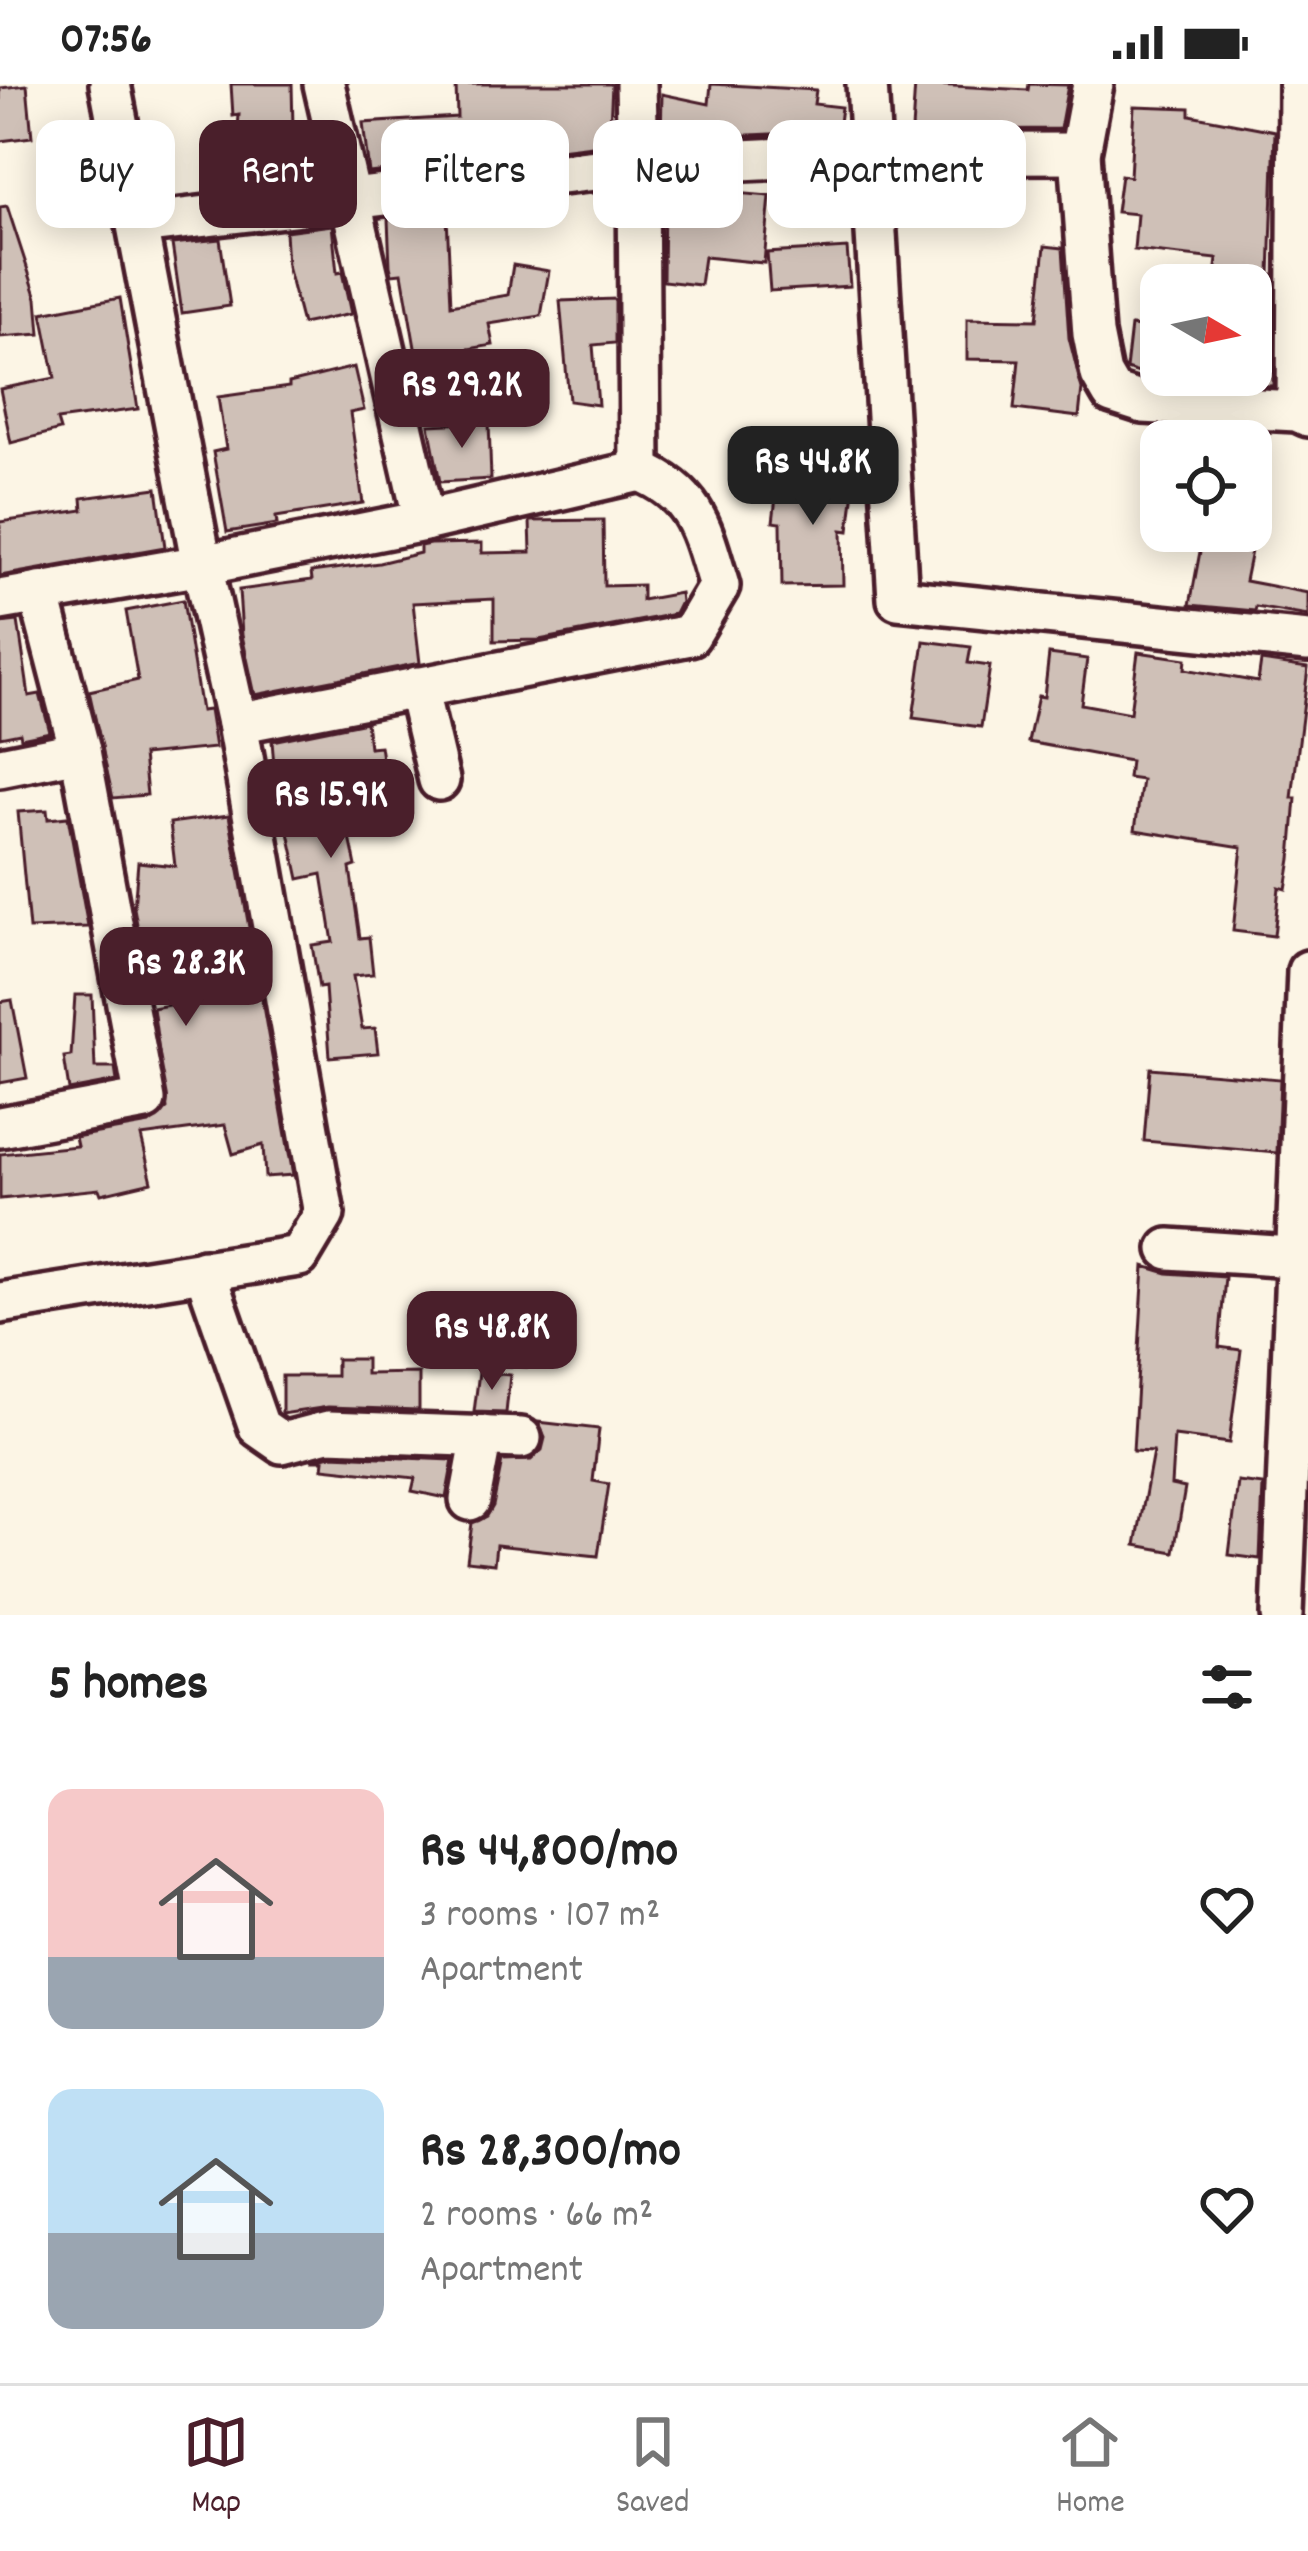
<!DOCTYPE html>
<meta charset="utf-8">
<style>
:root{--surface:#fff;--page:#f2f2f2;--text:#222;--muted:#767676;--line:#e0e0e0;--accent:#4a1f2b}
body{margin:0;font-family:Dekko,sans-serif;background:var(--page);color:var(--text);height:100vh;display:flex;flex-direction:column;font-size:45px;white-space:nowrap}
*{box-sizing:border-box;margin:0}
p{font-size:39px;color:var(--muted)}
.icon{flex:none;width:66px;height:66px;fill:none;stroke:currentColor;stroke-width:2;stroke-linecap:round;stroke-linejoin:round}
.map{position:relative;height:1531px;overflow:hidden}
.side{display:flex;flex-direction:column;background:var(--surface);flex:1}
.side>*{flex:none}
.hud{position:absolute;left:36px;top:36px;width:1236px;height:108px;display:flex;gap:24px}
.needle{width:78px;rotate:99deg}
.controls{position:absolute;left:1140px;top:180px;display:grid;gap:24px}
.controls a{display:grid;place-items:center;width:132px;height:132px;border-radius:24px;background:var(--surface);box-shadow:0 6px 30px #0003;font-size:60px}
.price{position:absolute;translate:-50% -102px;padding:0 27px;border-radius:24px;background:var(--accent);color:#fff;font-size:39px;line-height:78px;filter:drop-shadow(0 3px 6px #0008)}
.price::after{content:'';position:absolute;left:50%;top:72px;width:36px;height:27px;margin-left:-18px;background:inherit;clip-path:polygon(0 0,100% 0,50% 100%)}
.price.active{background:#222;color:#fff}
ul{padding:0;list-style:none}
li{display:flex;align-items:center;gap:36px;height:300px;padding:0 48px}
li span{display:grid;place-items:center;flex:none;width:336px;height:240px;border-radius:24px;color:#555}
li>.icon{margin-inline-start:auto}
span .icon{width:144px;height:144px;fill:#fffc;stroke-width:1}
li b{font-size:51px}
h2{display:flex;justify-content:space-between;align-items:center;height:144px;padding:0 48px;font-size:51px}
.pill{padding:0 42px;border-radius:24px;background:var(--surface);box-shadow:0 6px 30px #0003;font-size:42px;line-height:108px}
.pill.active{background:var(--accent);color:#fff}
.status{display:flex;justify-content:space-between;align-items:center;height:84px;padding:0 60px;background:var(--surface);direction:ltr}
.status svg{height:33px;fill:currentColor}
.tabs{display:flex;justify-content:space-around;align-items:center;height:168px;border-top:3px solid var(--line);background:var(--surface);font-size:33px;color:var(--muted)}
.tabs a{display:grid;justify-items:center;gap:6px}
.tabs .active{color:var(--accent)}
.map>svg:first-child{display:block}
</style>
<div class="status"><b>07:56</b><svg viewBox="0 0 49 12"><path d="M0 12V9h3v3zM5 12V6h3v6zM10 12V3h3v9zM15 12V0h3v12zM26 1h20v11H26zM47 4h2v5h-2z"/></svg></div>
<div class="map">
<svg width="1308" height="1531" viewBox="0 0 1308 1531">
<rect width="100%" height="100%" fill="#fcf5e5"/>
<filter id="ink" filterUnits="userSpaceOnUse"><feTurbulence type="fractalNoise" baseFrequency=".00833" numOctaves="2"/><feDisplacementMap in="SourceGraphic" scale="24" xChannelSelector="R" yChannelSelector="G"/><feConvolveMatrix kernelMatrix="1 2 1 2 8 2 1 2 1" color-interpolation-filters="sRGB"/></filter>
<g filter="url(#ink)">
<g fill="#cfc0b7" stroke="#4a1f2b" stroke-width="3">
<path d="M231,0h61l1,44 17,1 9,50 -35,4 -50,-6 5,-62 -6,1z"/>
<path d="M456,0h156l-3,60 -150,18v-5l-57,4 1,8 -34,4 -6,-50 94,-6z"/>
<path d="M711,0l105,6 -2,14 27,3 -3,24 -177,8 1,-45 47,10z"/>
<path d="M915,0l113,6 1,-6 39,1 -8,44 -148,1z"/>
<path d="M27,1l5,52 -32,4v-53z"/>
<path d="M1134,22l56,2v7l85,16 -5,144h4l-1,111 -22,-1v-100h-37l3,-26 -83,-9 3,-36 -21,-2 5,-37 9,2z"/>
<path d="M724,108l46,4 -6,67 -60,-6 -4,28 -37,-4 1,-84 58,8z"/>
<path d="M7,122l30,92 3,36 -40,3v-130z"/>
<path d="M447,132l4,89 57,-10 5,-30 36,6 -8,45 -52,8 4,21 -25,4 -4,37 -30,-4 3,-27 -20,4 -15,-86 -10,1 -2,-8 -2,-47z"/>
<path d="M332,141l5,48 5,-1 9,42 -49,10 -15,-58 -2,-35z"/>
<path d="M220,155l10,67 -48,7 -10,-69z"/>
<path d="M1045,162l18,2 6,90 13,51 -3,28 -65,-8 5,-49 -52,-1v-40l70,1z"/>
<path d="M847,164l3,38 -80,5 -3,-38z"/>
<path d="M120,214l18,111 -81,11 3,10 -49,13 -11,-54 55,-11 -13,-65z"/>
<path d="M615,215v44l-22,2 5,60 -29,-4 -9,-100z"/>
<path d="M1131,242l30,3v51l-35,-11z"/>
<path d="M354,283l10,43 -14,3 13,90 -87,14 1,7 -50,8 -14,-80 13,-3 -8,-52 71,-10v-4z"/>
<path d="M489,338l2,57 -51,3 -11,-57z"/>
<path d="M779,389l76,9 -6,49 -7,-1 1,55 -61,1 -1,-63 -8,-1z"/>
<path d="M157,404l8,59 -165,29v-54l83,-12 -1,-12z"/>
<path d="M603,436l1,66 38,-1v15l38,-7 1,9 -6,12 -136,26 -45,1v-42l-81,4 7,60 -165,32 -13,-60 -3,-45 73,-10 -1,-8 68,-9 41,-10v-7l10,-2 52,-1v10l49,-1 -1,-31z"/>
<path d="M1202,457l49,10 -6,30 63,12v23l-52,-9 -1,4 -65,-6z"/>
<path d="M183,516l18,111 8,-1 6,38 -72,7 4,40 -34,3 -24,-107 49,-11 -12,-69z"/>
<path d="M18,537l11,75 11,-2 10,38 -29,6 -1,-5 -20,4v-114z"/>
<path d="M924,557l47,6 -3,16 22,3 -9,61 -68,-9z"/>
<path d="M1138,568l48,7 -1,10 73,13 3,-21 47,7 -16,130h4l-5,61 -5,30 -7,-2 -5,49 -41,-5 9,-84 -107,-17 7,-50 -14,-2 2,-17 -102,-19 10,-46 6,1 5,-43 38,5 -6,45 49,9z"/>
<path d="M366,638l3,25 11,-1 6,38 -46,6 16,76 -6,2 10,70 9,-1 4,37 -20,2 9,53 13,-1 3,25 -48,4 -5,-70 -6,1 -7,-43 21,-3 -11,-68 -23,5 -17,-79 -5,1 -5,-60z"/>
<path d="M47,726l1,9 20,-2 20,110 -59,2 -11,-117z"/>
<path d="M229,731l64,360 -28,2 -2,-32 -30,9 -8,-29 -84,11 11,46 -51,12 -2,-5 -99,10v-45l77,-8 -2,-9 74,-13 18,-15 -14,-101 47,-9 -7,-50 -49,13 -10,-54 4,-46 37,4 -5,-43z"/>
<path d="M75,911h17l3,73h20l2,13 -48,9 -5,-33 7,-1z"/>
<path d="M12,916l15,78 -27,5v-81z"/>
<path d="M1150,984l130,11 -3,74 -133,-12z"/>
<path d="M1144,1182l23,7 58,4 -6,70 22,3 -12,93 -55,-7 -3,49 14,3 -11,64 -38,-7 17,-93 -20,-1z"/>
<path d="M492,1231l55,2 -3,51 -54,-3z"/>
<path d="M336,1275h30v15l53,-1v37l-91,-3 -46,7v-38h54z"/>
<path d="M479,1288l31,3 -4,38 -32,-1z"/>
<path d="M538,1338l61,7 -6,52 16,3 -11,72 -102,-11 -2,19 -27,-3 5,-38 15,-7 6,-10 9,-45 29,-1 11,-10 3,-12z"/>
<path d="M331,1371l122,5 -7,38 -34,-7 3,-13 -92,-10 1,-8h-13z"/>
<path d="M1238,1398l25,3 -3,74 -31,-4z"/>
</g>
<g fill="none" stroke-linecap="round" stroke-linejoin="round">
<g stroke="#4a1f2b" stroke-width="48">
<g id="minor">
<path d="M110,0l92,481 222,-44 216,-50 -2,-306 230,-11 212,-1"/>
<path d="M324,0l100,437"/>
<path d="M867,0l31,515 410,42"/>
<path d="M1093,0l-13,69 13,181 8,40 11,19 31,10 154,8 11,5"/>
<path d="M140,140l498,-59 -2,-81"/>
<path d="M1297,327l2,-327"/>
<path d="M0,516l202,-35 35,158 87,491 -25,42 -299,47"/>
<path d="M417,603l22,93"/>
<path d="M237,639l453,-88 29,-49c-17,-56 -22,-91 -79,-115"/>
<path d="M0,683l80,-16"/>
<path d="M0,1043l145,-27 -65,-349 -41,-158"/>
<path d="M1169,1165l139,9"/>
<path d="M204,1186l55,157 23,16 46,-12 193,7"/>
<path d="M470,1416l12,-64"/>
<path d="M1282,1531l26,-644"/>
</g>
</g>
<use href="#minor" stroke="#fcf5e5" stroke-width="39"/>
</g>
</g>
</svg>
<div class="controls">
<a><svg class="needle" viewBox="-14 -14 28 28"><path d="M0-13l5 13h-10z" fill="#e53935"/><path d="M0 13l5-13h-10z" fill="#767676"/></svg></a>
<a><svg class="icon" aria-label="locate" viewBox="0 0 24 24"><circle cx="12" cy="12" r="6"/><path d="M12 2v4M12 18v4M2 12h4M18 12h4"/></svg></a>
</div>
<b class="price" style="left:462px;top:367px">Rs 29.2K</b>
<b class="price active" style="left:813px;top:444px">Rs 44.8K</b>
<b class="price" style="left:331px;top:777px">Rs 15.9K</b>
<b class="price" style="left:186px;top:945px">Rs 28.3K</b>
<b class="price" style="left:492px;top:1309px">Rs 48.8K</b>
<div class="hud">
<a class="pill">Buy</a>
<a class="pill active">Rent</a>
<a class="pill">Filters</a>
<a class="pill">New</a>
<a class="pill">Apartment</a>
</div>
</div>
<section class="side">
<h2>5 homes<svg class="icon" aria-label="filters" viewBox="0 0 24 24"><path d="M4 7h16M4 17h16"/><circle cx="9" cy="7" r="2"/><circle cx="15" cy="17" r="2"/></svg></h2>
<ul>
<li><span style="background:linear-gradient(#f6c9c9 70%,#9aa5b1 0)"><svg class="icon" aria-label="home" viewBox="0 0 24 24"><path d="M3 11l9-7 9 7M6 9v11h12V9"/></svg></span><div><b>Rs 44,800/mo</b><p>3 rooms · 107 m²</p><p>Apartment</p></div><svg class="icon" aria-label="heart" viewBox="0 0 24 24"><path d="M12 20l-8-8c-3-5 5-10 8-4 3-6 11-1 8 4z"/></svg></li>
<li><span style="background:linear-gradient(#bfe0f5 60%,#9aa5b1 0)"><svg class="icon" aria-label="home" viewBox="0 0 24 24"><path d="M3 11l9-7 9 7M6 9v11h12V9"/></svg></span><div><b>Rs 28,300/mo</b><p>2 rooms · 66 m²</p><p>Apartment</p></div><svg class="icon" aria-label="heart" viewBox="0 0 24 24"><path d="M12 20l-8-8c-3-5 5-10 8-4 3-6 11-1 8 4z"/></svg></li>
</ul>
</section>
<nav class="tabs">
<a class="active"><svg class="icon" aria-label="map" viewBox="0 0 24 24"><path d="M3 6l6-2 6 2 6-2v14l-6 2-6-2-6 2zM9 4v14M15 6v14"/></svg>Map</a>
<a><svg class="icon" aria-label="saved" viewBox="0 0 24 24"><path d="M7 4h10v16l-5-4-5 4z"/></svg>Saved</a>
<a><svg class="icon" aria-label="home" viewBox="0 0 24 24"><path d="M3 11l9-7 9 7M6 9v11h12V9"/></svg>Home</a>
</nav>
